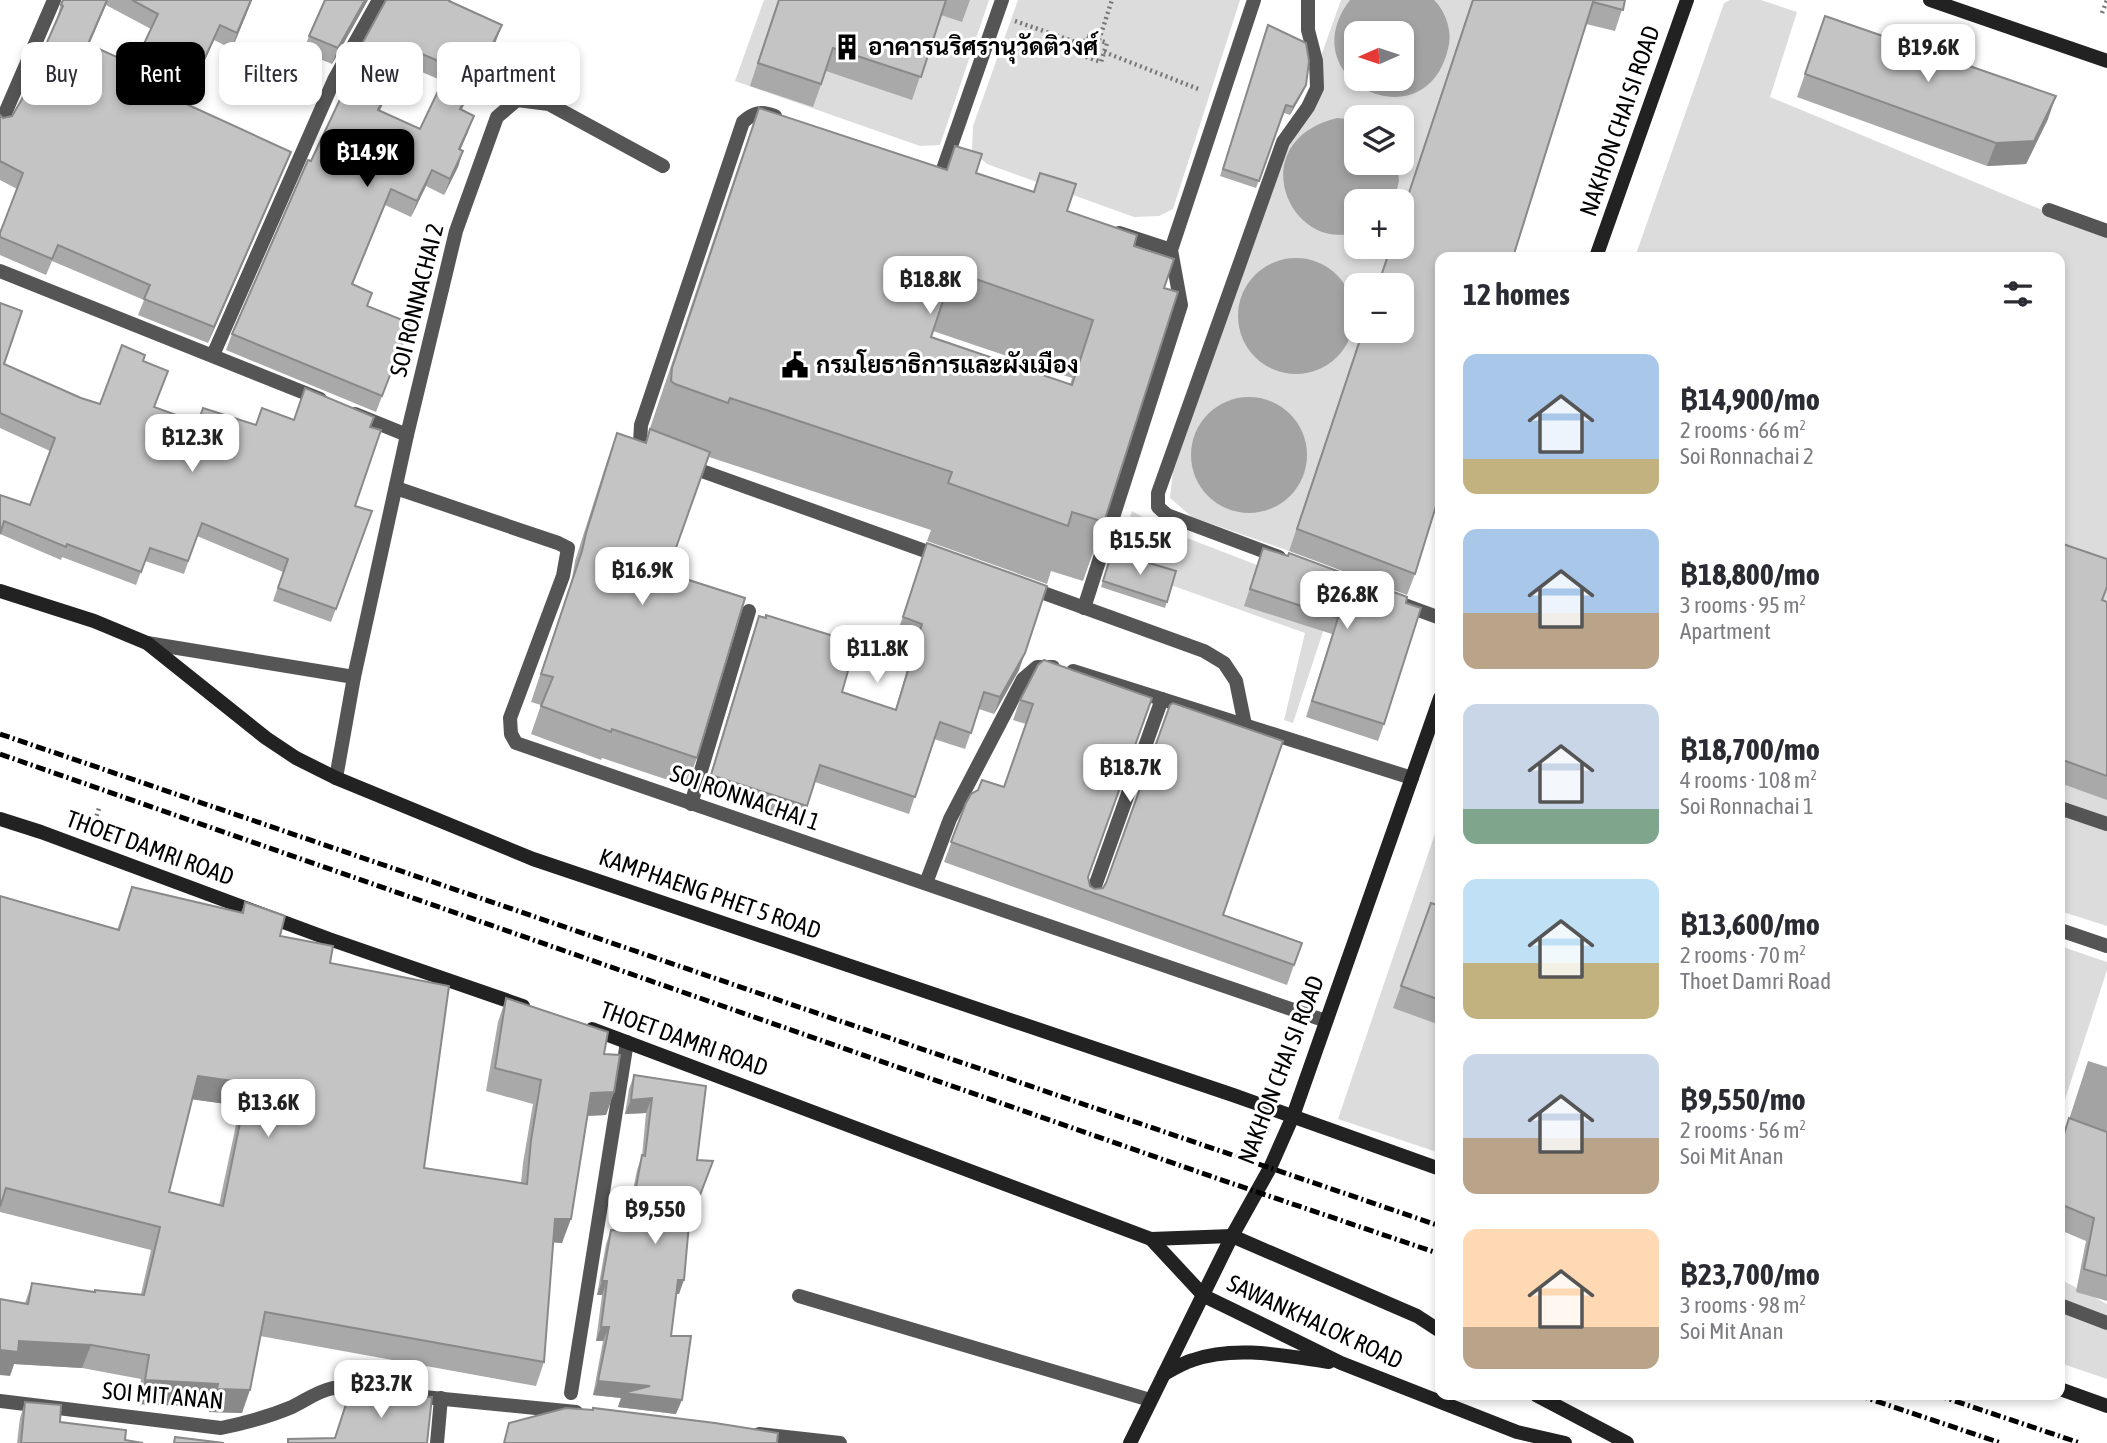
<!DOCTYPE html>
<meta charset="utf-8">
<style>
:root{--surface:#fff;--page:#f2f2f3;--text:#2b2b33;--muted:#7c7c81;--accent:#000}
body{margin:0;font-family:"Asap Condensed",Sarabun,sans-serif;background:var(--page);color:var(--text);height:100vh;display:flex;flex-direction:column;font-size:26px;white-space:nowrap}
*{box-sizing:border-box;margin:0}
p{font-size:23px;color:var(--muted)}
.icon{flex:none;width:38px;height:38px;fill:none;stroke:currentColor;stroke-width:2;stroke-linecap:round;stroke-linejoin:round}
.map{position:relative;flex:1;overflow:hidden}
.side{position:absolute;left:1435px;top:252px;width:630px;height:1148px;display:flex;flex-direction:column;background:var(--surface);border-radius:14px;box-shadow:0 4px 10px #0003}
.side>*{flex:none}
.guide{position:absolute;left:21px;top:42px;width:665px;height:63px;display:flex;gap:14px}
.needle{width:46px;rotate:267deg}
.buttons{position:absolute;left:1344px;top:21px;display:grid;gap:14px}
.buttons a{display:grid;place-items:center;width:70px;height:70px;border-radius:14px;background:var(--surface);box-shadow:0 4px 10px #0003;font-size:35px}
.price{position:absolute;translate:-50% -60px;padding:0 16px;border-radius:14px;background:#fff;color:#222;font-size:23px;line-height:46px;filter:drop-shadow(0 2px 4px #0008)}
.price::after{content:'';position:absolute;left:50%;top:42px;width:21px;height:16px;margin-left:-10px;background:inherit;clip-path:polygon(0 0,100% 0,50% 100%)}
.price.on{background:var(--accent);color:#fff}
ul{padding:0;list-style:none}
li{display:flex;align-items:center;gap:21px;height:175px;padding:0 28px}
li span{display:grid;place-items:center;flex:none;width:196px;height:140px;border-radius:14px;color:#555}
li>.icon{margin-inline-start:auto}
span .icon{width:84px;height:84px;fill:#fffc;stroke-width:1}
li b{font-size:30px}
h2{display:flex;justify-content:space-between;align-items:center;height:84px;padding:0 28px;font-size:30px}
.chip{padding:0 24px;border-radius:14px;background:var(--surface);box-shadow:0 4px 10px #0003;font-size:24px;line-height:63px}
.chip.on{background:var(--accent);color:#fff}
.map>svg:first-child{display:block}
</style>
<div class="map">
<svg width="2107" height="1443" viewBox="0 0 2107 1443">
<rect width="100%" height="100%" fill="#fff"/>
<g fill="#dcdcdc" fill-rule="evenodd">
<path d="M764,0h225l-49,145 -20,1 -185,-65z"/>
<path d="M1018,0h222l-67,209 -14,7 -25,1 -147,-53 -15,-13 1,-25z"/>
<path d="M1341,0h131l-70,212v-11h-46v46h34l-13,38h-21v46h6l-73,220 -97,-34 -22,-19 3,-28zM1356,33h46v46h-46zM1356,117h46v46h-46z"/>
<path d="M1730,0h31l36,12 -27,85 337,140v689l-47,-15v-654h-425l89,-254z"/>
<path d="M1132,511l34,19 169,65 -42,128 -9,-3 21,-87 -190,-68z"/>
<path d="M1440,819v334l-102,-34z"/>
<path d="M2060,946l47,16v8l-47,145z"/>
<path d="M2060,1279l47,25v75l-47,-16z"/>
</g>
<g fill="#a3a3a3" fill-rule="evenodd">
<path d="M1350,0h84c12,12 19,32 14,49 -23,96 -159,31 -98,-49zM1356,33h46v46h-46z"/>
<path d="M1337,118l19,2v43h41l2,18 -5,20h-38v31c-66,22 -115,-90 -19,-114z"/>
<circle cx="1296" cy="316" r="58"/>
<circle cx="1249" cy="455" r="58"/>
<path d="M2088,1061l19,6v82l-43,-14z"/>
</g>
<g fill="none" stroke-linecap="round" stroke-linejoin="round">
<g stroke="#777" stroke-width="4.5" stroke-dasharray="2 3.5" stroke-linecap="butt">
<path d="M2102,13l5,-13"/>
<path d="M1015,21l69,24"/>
<path d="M1087,36l20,7 -6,19 -20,-7z"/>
<path d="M1099,40l13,-40"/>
<path d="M1104,52l97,38"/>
<path d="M95,821l4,-13"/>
</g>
<g stroke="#555" stroke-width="14">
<path d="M942,172l60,-172"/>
<path d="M2049,210l58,21"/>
<path d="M1119,233l52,17"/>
<path d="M652,453l-12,-10 1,-18 102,-303c11,-10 18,-11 32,-6"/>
<path d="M688,466l254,91"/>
<path d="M1279,557l-112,-42 -9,-8v-14l125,-351 25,-35 9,-19 -1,-27 -8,-31v-30"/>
<path d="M1027,587l177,64 20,12 12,18 9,44"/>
<path d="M1402,604l38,14"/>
<path d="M1084,608l97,-303 -10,-55 83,-250"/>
<path d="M1073,671l339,107"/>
<path d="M2060,808l47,16"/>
<path d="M926,883l24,-64 73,-140 14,-12h16"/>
<path d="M1090,900l72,-201"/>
<path d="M2060,930l47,16"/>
<path d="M2060,1305l47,18"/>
</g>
<g stroke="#555" stroke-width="14">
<path d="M0,125l54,-125"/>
<path d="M0,271l320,128"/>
<path d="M213,355l121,-275 45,-80"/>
<path d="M355,414l52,21"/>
<path d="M396,488l162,55 10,5 -5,28 -53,142 1,16 5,9 810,278"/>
<path d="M147,643l207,34"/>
<path d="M336,778l18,-101 53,-242 49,-204 41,-114 20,-17 32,4 114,62"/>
<path d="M691,804l58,-193"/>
<path d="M799,1296l351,104"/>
<path d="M571,1393l56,-351"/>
<path d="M0,1401l221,27c25,-5 47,-11 71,-21 14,-7 26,-16 41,-19l243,24"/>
<path d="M759,1434l81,9"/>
<path d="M437,1443l4,-45"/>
</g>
<g stroke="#222" stroke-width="14">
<path d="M1930,0l177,61"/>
<path d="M1596,257l91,-257"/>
<path d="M0,591l94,30 53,22 119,95 30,20 40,20 197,81 700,236 207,74"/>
<path d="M0,819l41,13 288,107 194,67"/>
<path d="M592,1029l559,210 81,-3 185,80 23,15"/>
<path d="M1151,1239l53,57 29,14 108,53 176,69 48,11"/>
<path d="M1164,1374c9,-5 19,-11 29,-14 43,-15 93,-4 136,2"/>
<path d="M2060,1389l47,17"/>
<path d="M1536,1395l91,48"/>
<path d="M1130,1443l102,-207 38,-68 23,-52 147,-418"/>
</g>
<g stroke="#000" stroke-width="5" stroke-dasharray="10 3.5 2 3.5" stroke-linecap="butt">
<path d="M0,734l1440,492"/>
<path d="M0,754l1213,423 227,77"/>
<path d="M1858,1395l143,48"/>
<path d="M1937,1395l143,48"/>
</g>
</g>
<g fill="#a9a9a9" fill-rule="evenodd">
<path d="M62,0h190l-20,49 -18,-9 -29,64 100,63 -77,176 -70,-28 6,-15 -92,-39 -6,14 -46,-20v-22l17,-44 -17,-9v-65l3,3 9,-2 10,-17 34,-77zM106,5l45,24 -17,36 -45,-20z"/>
<path d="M368,0l-36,64 -29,-12 6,-16z"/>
<path d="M386,0h65l-1,2 46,39 -35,69 7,22 -8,17 3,2 -5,16 -14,28 -18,-9 -15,31 -26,-12 -33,79 20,9 -5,14 43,16 -34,89 -150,-62 6,-16 120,-262 -2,-1 6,-16zM403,64l40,17 -23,48 -41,-18z"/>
<path d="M778,0h192l-8,22 -21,-7 -29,85 -86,-29 -13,36 -63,-21z"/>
<path d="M1472,0h153l-10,31 -29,-7 -171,550 -8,21 -118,-44 73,-220h40v-46h-25l13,-38h12v-35z"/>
<path d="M1825,16l223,103 -22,45 -39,2 -190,-69z"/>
<path d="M1268,25l38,60 -3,7 -13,23 -6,-2 -28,75 -36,-12z"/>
<path d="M759,108l187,62 9,-24 21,27 57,19 7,-19 27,38 67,35 30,42 -60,234 -21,59 -32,-10 -4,13 -120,-43 4,-11 -222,-73 -42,116 30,185 -11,28 -84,-28 -1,2 -70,-26 10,-29 -10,-3 41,-123 3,-18 32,-100 10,-28 28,10 93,-276zM933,331l139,47 -2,7 -139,-48z"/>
<path d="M0,303l4,61 77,34 19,6 43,-43 11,46 44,16 58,2 38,-5 76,7 -15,79 17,5 -41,111 -58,-21 10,-29 -86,-36 -13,38 -39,-13 -9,24 -74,-28 -1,3 -61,-26v-39l30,10 20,-54 -50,-23z"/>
<path d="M927,543l92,127 -25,44 -15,-5 -14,40 -31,-10 -25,75 -94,-32 -14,41 -96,-31 48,-159 6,-17 83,76 53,18 21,-70 -19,-6z"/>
<path d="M2060,543l42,57 5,2v198l-47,-17z"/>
<path d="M1263,548l143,55 -22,121 -6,17 -72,-24 26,-83 -88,-28z"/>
<path d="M1112,552l64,19 -11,37 -64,-21z"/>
<path d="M1038,665l52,221 5,3 128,26 71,50 -7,20 -343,-123 22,-59 38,-17 22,-62 -13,-4 7,-20z"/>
<path d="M132,887l109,26 4,-11 35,34 50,27 94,205 97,15 2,-20 10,-59 -47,-13 12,-69 8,-24 98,56 10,38 -8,23 -19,1 -25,127 -9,-1 -9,120 -8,24 -276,-50 -18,77 -33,-1v-5l-72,-3 4,-25 -59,-11 -68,-4 -4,12 15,-73 7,-20 63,9 46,2 10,-44 -151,-38v-316l117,34zM192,1099l48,7 -21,99 -50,-13z"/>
<path d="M1431,903l9,3v119l-47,-17z"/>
<path d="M634,1075l72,11 -17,139 -10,69h-3l-5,42 5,78 -58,-7 3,-9 -28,-3 10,-54h-7l6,-46h-5l9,-51 5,-14 14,1 12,-61 5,-14 4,-43 -21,1 4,-25z"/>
<path d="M2069,1118l38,14v169l-31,-9 10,-51 -26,-11v-87z"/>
<path d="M25,1402l35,20 65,18 18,3h-126l3,-25z"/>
</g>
<g fill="#898989">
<path d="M107,0h1l-26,60 6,-16z"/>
<path d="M251,0h1l-20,49 5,-16z"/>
<path d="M365,0h3l-36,64 6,-16z"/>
<path d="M220,25l-6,15 -36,79 6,-16z"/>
<path d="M502,25l-6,16 -42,84 6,-16z"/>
<path d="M408,48l-5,16 -31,62 6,-16z"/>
<path d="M1306,85l-3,7 -13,23 3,-8z"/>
<path d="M2056,96l-8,23 -22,45 -39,2 9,-23z"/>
<path d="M474,116l-6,16 -14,33 5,-16z"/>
<path d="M463,151l-5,16 -14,28 6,-16z"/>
<path d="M291,152l-6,15 -77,176 6,-16z"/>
<path d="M432,170l-6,16 -15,31 6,-16z"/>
<path d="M391,189l-6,16 -39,95 6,-16z"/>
<path d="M1025,653l-6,17 -25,44 6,-17z"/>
<path d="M198,1076l50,7 -8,23 -50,-7z"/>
<path d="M614,1092l-8,23 -24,1 9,-23z"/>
<path d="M652,1098l-6,15 -21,1 6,-14z"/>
<path d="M555,1219h16l-9,24 -15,-1z"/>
<path d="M678,1280h6l-5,14h-6z"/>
<path d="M602,1281h5l-5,14h-5z"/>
<path d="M601,1327h8l-6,14h-7z"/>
<path d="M19,1341l72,4 -9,23 -68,-4 -4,12 -10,-1v-25z"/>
<path d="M145,1380l73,4 -9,23 -72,-3z"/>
<path d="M598,1381l52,5 32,14 -6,14 -58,-7 3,-9 -28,-3z"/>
<path d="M217,1389l33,1 -8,23 -33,-1z"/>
</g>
<g fill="#c4c4c4" stroke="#898989" stroke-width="2" fill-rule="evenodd">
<path d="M63,0h44l-19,44 46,21 24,-51 -26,-14h119l-14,33 -17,-8 -36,78 107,49 -77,175 -70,-28 6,-14 -92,-40 -6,14 -52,-22v-4l23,-60 -23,-12v-46l3,3 9,-2 10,-17 41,-93 -2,-1z"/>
<path d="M325,0h40l-27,48 -29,-12z"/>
<path d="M386,0h63v1l53,24 -42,84 14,7 -15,33 4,2 -13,28 -18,-9 -15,31 -26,-12 -39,95 20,9 -5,13 43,17 -28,73 -150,-62 76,-174 3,1 49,-104 -4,-2zM408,48l42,18 -30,63 -42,-19z"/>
<path d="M779,0h167l-25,77 -88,-29 -12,36 -63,-21z"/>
<path d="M1473,0h152l-2,10 -30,-8 -80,255h-73v236l-25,81 -118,-45 66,-198h39v-46h-24l13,-38h11v-33z"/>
<path d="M1825,16l231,80 -22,45 -38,2 -191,-69z"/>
<path d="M1268,25l38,18 3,18 -3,24 -13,22 -7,-2 -27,76 -36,-12z"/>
<path d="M759,108l188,62 8,-24 27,8 -6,19 58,19 6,-19 36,11 -9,27 70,24 -3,11 40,13 -10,29 14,4 -74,230 -32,-10 -4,14 -120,-43 4,-11 -222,-74 -2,5 -53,-19 -4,-3 1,-13zM953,271l140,49 -21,65 -141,-48z"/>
<path d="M0,303l22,8 -18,53 77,34 19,6 22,-59 23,10 -2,6 25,10 -14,36 44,16 5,-15 53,17 6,-17 32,12 11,-32 69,29 -4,10 11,3 -26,76 17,5 -36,98 -58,-21 10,-29 -86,-36 -14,38 -38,-13 -9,24 -74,-28 -1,3 -62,-26 -4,13v-39l30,10 25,-67 -55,-25z"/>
<path d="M650,429l60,23 -43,121 78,25 -48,160 -85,-29 -1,3 -70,-26 12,-29 -12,-3 41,-123 4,-18 31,-100 29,10z"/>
<path d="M927,543l120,43 -22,67 -25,44 -16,-5 -13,41 -31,-11 -25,75 -95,-32 -13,41 -96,-31 48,-159 7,2v-3l90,28 -14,49 54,18 26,-86 -19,-7z"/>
<path d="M2060,543l47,16v28l-5,13 5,2v174l-47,-17z"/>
<path d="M1263,548l25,8 1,-3 118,44 -1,6 15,5 -37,116 -72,-23 26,-83 -88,-29z"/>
<path d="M1112,552l64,19 -9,31 -64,-21z"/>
<path d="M1044,660l108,38 -64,179 2,9 5,3 8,-1 3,-5 64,-178 3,-2 110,38 -60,174 79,28 -8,22 -343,-123 15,-39 5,-9 7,-4 4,-10 22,7 29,-83 -13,-4 18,-35z"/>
<path d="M132,887l111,26 2,-11 40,14 -5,20 53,10 -3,17 119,23 -25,182 103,16 4,-44 10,-60 -46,-12 11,-70 102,34 -4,22 16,1 -6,37 -23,1 -20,126h-16l-11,143 -279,-50 -15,78 -33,-1 1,-5 -73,-4 4,-25 -58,-10 -72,-4 -1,11 -18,-2v-51l28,5 4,-21 63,9v-2l49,5 16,-68 -154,-39 -6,19v-311l119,34zM198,1076l50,7 -25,123 -54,-14z"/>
<path d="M1431,903l9,3v94l-39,-14z"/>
<path d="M634,1075l72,11 -9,74 16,1 -24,63 -5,56h-6l-7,56h20l-9,64 -59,-7 27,-7 -52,-5 11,-54h-8l6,-46h-5l9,-51 17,1 14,-76 3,1 7,-58 -21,2z"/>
<path d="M2069,1118l38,14v144l-23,-7 10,-51 -34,-14v-57z"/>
<path d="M350,1392l82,5 -5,46h-139v-4l47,-1z"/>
<path d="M25,1402l36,3 -1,17 66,8 -1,10 18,3h-122z"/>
<path d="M566,1408l27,2v-2l122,15 63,10 -1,10h-273l5,-20z"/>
<path d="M175,1437l49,6h-50z"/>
</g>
<defs>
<g id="building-bare" transform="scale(2.1)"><path d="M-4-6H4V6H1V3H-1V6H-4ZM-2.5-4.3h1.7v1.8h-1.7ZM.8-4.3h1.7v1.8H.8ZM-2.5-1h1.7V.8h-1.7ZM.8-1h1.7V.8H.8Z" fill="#000" stroke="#fff" stroke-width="2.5" paint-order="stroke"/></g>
<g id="civic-bare" transform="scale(2.1)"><path d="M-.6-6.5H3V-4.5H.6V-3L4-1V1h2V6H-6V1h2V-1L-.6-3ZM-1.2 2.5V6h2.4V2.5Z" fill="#000" stroke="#fff" stroke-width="2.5" paint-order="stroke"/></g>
</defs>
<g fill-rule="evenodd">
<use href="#building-bare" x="847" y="47"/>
<use href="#civic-bare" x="795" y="365"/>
</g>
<g text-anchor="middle" stroke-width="6" stroke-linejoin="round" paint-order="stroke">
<g font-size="24" font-weight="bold" fill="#000" stroke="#fff" text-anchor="start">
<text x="868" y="55">อาคารนริศรานุวัดติวงศ์</text>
<text x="816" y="373">กรมโยธาธิการและผังเมือง</text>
</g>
<g font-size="24" fill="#000" stroke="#fff">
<text transform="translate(1620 121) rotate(-71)" y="8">NAKHON CHAI SI ROAD</text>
<text transform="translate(417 300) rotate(-76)" y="8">SOI RONNACHAI 2</text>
<text transform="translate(745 798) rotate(19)" y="8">SOI RONNACHAI 1</text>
<text transform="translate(150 848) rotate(20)" y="8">THOET DAMRI ROAD</text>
<text transform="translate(710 894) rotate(19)" y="8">KAMPHAENG PHET 5 ROAD</text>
<text transform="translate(684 1039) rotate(20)" y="8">THOET DAMRI ROAD</text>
<text transform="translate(1281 1070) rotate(-69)" y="8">NAKHON CHAI SI ROAD</text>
<text transform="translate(1315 1322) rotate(25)" y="8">SAWANKHALOK ROAD</text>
<text transform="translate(163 1396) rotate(5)" y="8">SOI MIT ANAN</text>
</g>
</g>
</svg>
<div class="buttons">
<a><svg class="needle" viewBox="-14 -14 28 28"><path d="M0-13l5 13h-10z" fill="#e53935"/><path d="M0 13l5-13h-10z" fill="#7c7c81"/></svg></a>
<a><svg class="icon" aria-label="layers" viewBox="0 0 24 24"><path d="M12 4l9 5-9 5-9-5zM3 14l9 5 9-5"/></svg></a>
<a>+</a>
<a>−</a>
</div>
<b class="price" style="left:1928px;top:84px">฿19.6K</b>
<b class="price on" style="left:367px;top:189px">฿14.9K</b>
<b class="price" style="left:930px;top:316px">฿18.8K</b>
<b class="price" style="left:192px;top:474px">฿12.3K</b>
<b class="price" style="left:1140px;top:577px">฿15.5K</b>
<b class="price" style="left:642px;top:607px">฿16.9K</b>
<b class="price" style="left:1347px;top:631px">฿26.8K</b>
<b class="price" style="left:877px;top:685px">฿11.8K</b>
<b class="price" style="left:1130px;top:804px">฿18.7K</b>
<b class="price" style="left:268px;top:1139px">฿13.6K</b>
<b class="price" style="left:655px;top:1246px">฿9,550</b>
<b class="price" style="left:381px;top:1420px">฿23.7K</b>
<div class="guide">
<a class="chip">Buy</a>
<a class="chip on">Rent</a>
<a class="chip">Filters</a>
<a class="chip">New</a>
<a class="chip">Apartment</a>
</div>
<section class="side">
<h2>12 homes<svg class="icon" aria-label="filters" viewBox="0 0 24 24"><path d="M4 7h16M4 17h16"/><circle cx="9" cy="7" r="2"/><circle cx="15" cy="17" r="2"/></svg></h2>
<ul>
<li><span style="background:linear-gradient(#a9c7e8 75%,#c2b280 0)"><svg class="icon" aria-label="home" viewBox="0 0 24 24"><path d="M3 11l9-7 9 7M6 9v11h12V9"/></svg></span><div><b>฿14,900/mo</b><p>2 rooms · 66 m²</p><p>Soi Ronnachai 2</p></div></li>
<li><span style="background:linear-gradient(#a9c7e8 60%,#b9a48a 0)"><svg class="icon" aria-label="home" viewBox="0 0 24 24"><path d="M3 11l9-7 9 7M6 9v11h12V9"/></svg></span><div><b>฿18,800/mo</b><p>3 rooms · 95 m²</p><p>Apartment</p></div></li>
<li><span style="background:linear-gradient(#c9d6e8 75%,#7fa58c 0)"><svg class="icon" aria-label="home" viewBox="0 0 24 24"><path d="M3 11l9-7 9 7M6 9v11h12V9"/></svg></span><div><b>฿18,700/mo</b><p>4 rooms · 108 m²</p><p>Soi Ronnachai 1</p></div></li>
<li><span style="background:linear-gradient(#bfe0f5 60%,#c2b280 0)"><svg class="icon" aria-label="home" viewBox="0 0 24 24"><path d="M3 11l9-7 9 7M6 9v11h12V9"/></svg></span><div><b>฿13,600/mo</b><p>2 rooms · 70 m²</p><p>Thoet Damri Road</p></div></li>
<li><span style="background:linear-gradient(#c9d6e8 60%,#b9a48a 0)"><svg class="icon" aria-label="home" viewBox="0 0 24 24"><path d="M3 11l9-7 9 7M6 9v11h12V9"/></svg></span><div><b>฿9,550/mo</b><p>2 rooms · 56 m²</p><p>Soi Mit Anan</p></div></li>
<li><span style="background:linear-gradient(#ffd9b3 70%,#b9a48a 0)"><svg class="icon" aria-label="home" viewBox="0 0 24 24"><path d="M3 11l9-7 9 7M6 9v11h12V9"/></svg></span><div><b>฿23,700/mo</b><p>3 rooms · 98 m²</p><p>Soi Mit Anan</p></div></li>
</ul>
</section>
</div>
